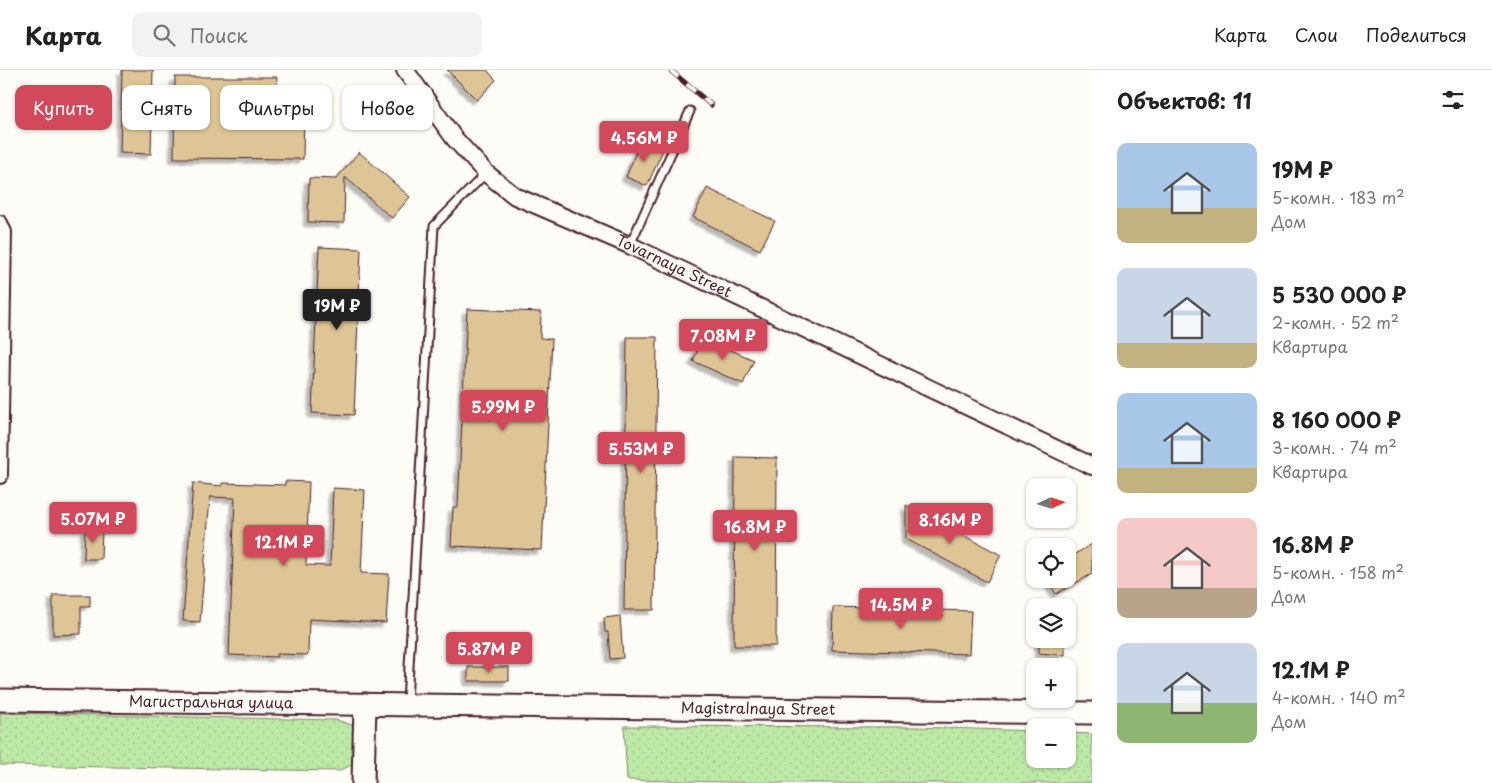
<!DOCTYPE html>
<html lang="ru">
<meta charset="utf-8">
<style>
:root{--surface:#fff;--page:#f2f2f2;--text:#222;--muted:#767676;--line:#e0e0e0;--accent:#d1495b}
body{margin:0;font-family:"Playpen Sans",sans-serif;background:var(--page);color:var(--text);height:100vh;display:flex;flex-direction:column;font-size:19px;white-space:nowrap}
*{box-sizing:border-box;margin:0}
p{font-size:16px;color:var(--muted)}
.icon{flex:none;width:28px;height:28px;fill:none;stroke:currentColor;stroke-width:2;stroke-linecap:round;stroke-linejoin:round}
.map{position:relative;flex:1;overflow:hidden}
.sheet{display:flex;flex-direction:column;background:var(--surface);width:400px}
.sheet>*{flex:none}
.guide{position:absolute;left:15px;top:15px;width:475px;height:45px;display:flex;gap:10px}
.needle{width:32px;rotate:86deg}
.controls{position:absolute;left:1026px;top:408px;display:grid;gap:10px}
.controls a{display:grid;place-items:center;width:50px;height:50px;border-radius:10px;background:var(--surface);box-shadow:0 1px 4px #0004;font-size:25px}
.price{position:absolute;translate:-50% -42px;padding:0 11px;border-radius:5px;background:var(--accent);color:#fff;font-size:16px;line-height:32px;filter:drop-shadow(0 1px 2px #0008)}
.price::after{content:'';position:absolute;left:50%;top:30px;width:15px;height:11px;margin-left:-8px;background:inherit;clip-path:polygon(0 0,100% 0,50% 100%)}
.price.current{background:#222;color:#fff}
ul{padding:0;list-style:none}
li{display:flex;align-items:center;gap:15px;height:125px;padding:0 25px}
li span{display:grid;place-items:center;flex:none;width:140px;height:100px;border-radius:10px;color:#555}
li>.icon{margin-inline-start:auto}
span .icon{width:60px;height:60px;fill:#fffc;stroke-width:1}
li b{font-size:21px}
h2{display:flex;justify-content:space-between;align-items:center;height:60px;padding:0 25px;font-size:21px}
.tag{padding:0 18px;border-radius:10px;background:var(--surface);box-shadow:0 1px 4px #0004;font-size:18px;line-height:45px}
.tag.current{background:var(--accent);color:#fff}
header{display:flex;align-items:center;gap:30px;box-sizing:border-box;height:70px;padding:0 25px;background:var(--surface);border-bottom:1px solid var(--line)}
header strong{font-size:24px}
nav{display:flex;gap:28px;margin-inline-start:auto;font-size:18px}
.search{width:350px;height:45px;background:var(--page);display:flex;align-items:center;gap:12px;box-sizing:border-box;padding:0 18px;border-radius:10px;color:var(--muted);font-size:19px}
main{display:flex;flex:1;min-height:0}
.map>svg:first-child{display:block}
</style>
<header>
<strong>Карта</strong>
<div class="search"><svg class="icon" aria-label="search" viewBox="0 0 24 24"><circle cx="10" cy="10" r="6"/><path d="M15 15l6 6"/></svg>Поиск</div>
<nav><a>Карта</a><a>Слои</a><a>Поделиться</a></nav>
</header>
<main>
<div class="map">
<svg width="1092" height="713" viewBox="0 0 1092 713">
<defs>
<pattern id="grass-dots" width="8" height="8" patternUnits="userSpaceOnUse" patternTransform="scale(1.25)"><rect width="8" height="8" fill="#bde9a6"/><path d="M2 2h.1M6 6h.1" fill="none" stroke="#a4c78f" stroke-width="1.8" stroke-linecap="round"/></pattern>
<filter id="shadow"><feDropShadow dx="-4.5" dy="4.5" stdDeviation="1" flood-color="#0004"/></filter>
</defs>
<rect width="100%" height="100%" fill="#fdfcf7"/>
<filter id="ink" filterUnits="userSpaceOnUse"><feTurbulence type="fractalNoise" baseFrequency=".02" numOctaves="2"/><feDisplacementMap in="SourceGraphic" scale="10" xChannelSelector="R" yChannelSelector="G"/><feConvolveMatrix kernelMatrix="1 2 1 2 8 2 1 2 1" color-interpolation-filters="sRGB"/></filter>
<g filter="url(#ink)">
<g fill="url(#grass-dots)" stroke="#848468">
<path d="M0,643l337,7 15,5c7,12 9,29 -1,40 -3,2 -9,4 -12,6l-339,-6z"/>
<path d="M624,656l291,1 120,4v28h33v-26l24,1v49h-314l-151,-3z"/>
</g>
<g fill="#dec595" stroke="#4a1f2b" filter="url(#shadow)">
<path d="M122,0h31l-2,84 -31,-1z"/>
<path d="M447,0h40l9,10 -19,20z"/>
<path d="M175,7h102v22h13v7h14l-1,53 -129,-1z"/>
<path d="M641,70l22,10 -16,36 -21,-9z"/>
<path d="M359,82l51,45 -18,21 -47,-41 -1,46 -36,-1 1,-44 27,1z"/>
<path d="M707,118l68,33 -15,29 -67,-33z"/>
<path d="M319,177l42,2 -7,166 -42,-2z"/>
<path d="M467,239l74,3 -1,26 12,1 -10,211 -91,-4 2,-39h5z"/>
<path d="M627,267h30l-3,273h-30z"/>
<path d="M703,268l51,22 -11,24 -50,-23z"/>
<path d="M735,387l42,1 -1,188h-42z"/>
<path d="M285,411l24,1 -3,83 24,1 3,-78 32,2 -4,83 28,1 -3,49 -77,-4 -1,36 -31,-1v3l-48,-2 6,-157 -25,-1 -10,125 -17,-1 10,-138 29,3v-3l63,2z"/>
<path d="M906,435l95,50 -14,27 -81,-43z"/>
<path d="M85,458l17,1 -1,30h-17z"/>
<path d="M1092,474v30l-36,20 -9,-15h21v-21z"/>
<path d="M53,525h37v11h-9v28l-28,1z"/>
<path d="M833,537l138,4 -2,43 -137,-4z"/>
<path d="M620,546l3,42 -13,1 -2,-27h-3l-1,-14z"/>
<path d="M1039,571l26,1v13l-26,-2z"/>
<rect x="468" y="597" width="41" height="14"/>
</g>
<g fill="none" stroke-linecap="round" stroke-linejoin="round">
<g stroke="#4a1f2b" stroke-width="11">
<g id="service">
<path d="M630,175l60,-134"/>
<path d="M407,632l27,-476 52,-53"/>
</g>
</g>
<g stroke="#4a1f2b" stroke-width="18">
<path id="minor" d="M0,153l4,9 -4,244"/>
</g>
<g stroke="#4a1f2b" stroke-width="20">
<g id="tertiary">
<path id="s1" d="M405,0l49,68 32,35 29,23 114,49 463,221"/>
</g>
</g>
<g stroke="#4a1f2b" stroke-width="25">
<g id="primary">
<path id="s2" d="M0,630l1092,13"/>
<path d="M363,713l2,-79"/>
</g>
</g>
<use href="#service" stroke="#fdfcf7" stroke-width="7"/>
<use href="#minor" stroke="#fdfcf7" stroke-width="14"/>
<use href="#tertiary" stroke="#fdfcf7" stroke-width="16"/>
<use href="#primary" stroke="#fdfcf7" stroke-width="21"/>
<g stroke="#4a1f2b" stroke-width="5.5">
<path id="rail" d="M670,0l41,35"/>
</g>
<use href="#rail" stroke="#fdfcf7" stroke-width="4" stroke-dasharray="11" stroke-linecap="butt"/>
</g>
</g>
<g text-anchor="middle" stroke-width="4" stroke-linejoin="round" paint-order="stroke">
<g font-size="15" fill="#4a1f2b" stroke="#fdfcf7">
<text dy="5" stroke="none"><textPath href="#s1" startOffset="342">Tovarnaya Street</textPath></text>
<text dy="5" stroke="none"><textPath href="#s2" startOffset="211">Магистральная улица</textPath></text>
<text dy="5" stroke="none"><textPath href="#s2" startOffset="758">Magistralnaya Street</textPath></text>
</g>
</g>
</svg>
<div class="controls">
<a><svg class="needle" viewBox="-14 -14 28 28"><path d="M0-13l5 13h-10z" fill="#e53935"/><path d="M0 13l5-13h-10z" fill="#767676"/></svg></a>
<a><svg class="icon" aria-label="locate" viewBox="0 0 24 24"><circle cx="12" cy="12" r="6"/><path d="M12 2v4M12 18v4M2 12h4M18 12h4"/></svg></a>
<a><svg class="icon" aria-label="layers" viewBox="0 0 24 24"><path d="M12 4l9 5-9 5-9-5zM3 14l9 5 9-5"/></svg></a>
<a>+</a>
<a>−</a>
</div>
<b class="price" style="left:644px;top:93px">4.56M ₽</b>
<b class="price current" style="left:337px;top:261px">19M ₽</b>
<b class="price" style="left:723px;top:291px">7.08M ₽</b>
<b class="price" style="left:503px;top:362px">5.99M ₽</b>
<b class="price" style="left:641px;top:404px">5.53M ₽</b>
<b class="price" style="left:93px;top:474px">5.07M ₽</b>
<b class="price" style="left:950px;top:475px">8.16M ₽</b>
<b class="price" style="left:755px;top:482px">16.8M ₽</b>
<b class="price" style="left:284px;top:497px">12.1M ₽</b>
<b class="price" style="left:901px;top:560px">14.5M ₽</b>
<b class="price" style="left:489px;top:604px">5.87M ₽</b>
<div class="guide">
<a class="tag current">Купить</a>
<a class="tag">Снять</a>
<a class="tag">Фильтры</a>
<a class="tag">Новое</a>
</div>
</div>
<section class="sheet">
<h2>Объектов: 11<svg class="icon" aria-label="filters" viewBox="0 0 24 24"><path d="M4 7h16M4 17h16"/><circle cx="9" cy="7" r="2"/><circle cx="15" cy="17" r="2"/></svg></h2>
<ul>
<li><span style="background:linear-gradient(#a9c7e8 65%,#c2b280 0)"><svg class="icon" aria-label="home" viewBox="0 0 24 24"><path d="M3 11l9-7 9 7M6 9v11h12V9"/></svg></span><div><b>19M ₽</b><p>5-комн. · 183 m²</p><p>Дом</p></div></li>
<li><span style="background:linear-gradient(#c9d6e8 75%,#c2b280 0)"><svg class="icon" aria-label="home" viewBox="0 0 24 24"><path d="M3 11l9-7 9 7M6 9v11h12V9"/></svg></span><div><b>5 530 000 ₽</b><p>2-комн. · 52 m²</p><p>Квартира</p></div></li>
<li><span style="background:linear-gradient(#a9c7e8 75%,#c2b280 0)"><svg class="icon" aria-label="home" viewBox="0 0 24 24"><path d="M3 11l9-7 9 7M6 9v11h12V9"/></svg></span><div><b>8 160 000 ₽</b><p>3-комн. · 74 m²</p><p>Квартира</p></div></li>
<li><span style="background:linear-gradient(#f6c9c9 70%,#b9a48a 0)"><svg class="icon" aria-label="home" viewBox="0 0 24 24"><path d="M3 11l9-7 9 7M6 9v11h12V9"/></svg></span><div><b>16.8M ₽</b><p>5-комн. · 158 m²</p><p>Дом</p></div></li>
<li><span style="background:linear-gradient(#c9d6e8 60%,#8fb573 0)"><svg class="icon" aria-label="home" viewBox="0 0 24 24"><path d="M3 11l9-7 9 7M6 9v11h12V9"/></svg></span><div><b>12.1M ₽</b><p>4-комн. · 140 m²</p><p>Дом</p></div></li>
</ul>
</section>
</main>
